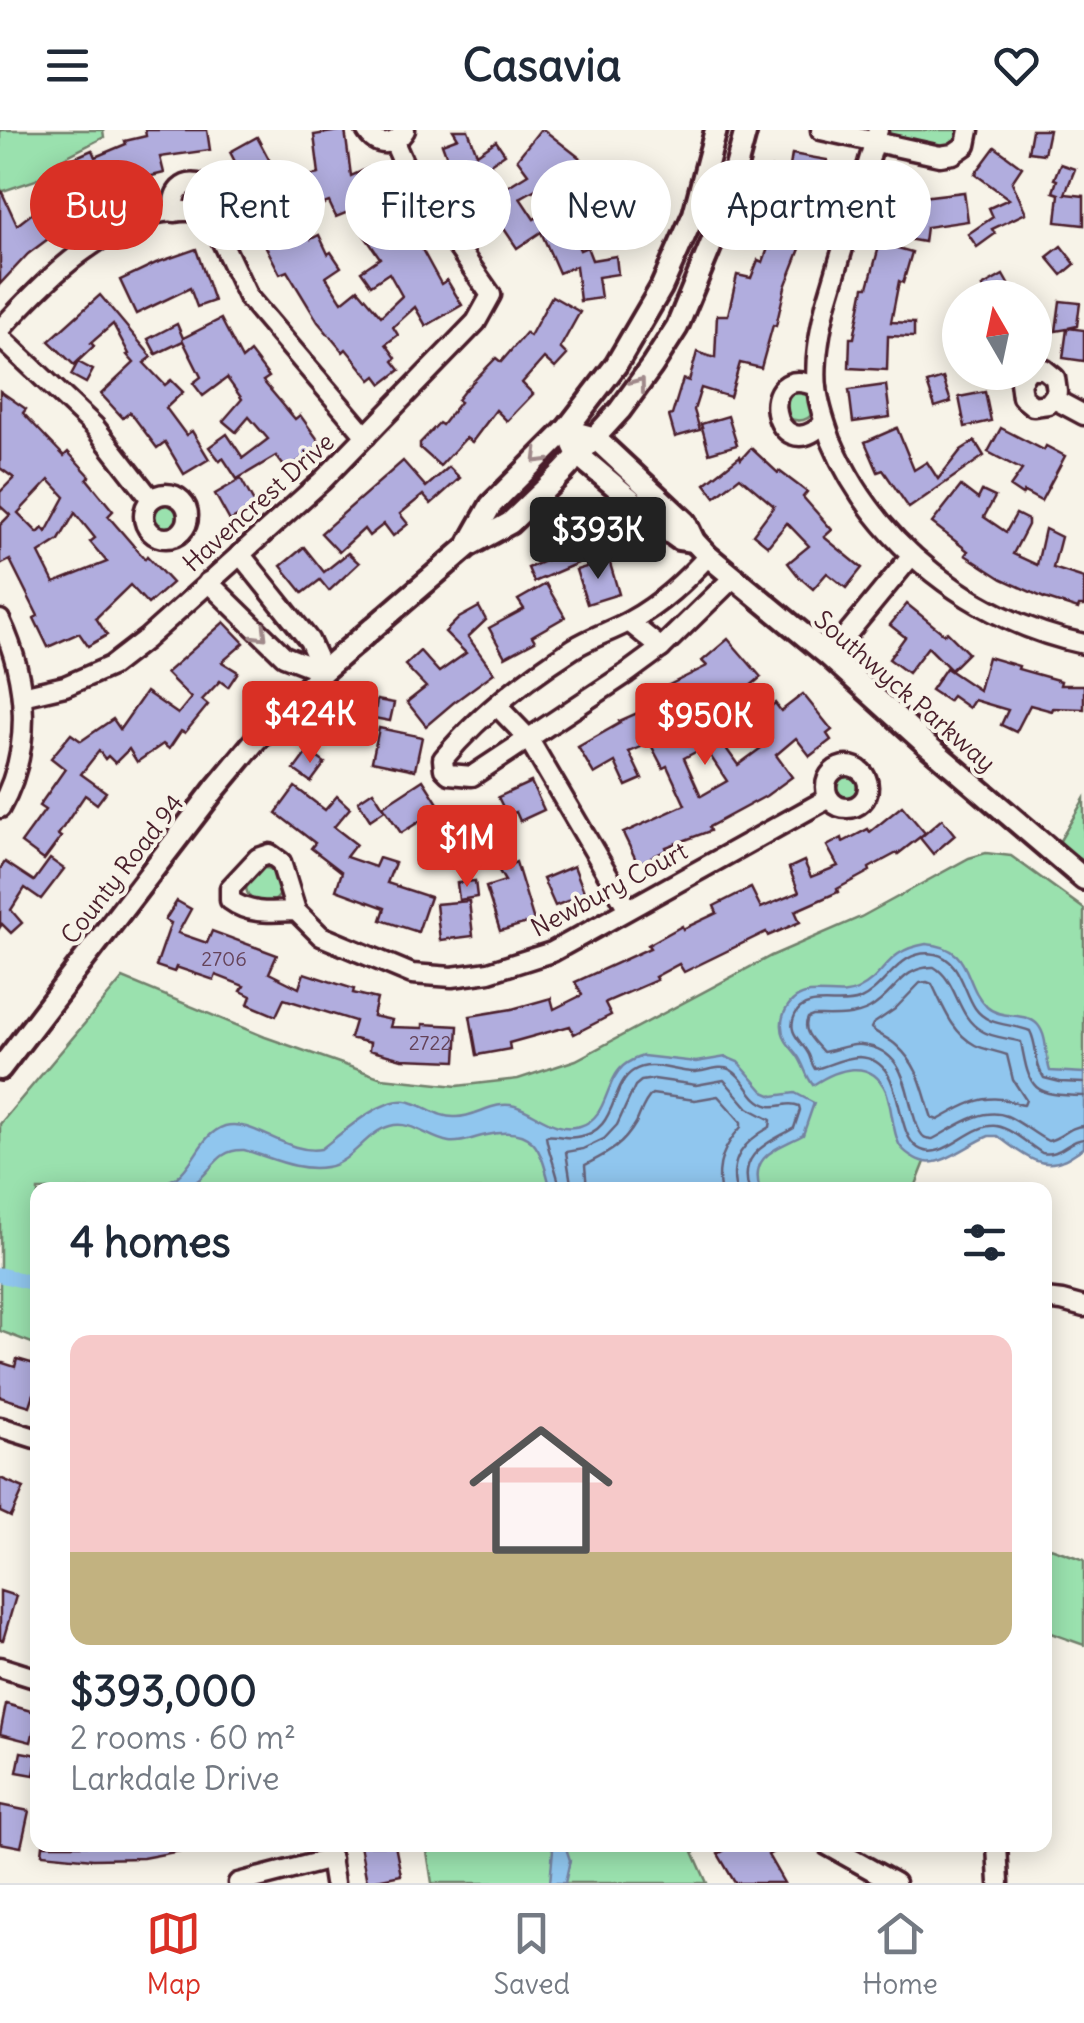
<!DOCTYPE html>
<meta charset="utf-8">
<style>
:root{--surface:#fff;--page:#f2f2f3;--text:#1f2937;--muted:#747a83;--line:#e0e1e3;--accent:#d93025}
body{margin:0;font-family:Delius,sans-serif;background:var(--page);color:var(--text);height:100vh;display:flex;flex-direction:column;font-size:38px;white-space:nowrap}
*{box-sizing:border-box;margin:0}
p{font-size:32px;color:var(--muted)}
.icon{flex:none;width:55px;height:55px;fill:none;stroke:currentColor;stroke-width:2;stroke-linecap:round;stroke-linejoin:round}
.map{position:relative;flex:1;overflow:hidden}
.panel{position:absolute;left:30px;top:1052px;width:1022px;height:670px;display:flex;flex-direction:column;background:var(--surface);border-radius:20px;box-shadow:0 5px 25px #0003}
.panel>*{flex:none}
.top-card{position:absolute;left:30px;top:30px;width:1025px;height:90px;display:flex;gap:20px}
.needle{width:65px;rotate:351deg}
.tools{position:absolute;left:942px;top:150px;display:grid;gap:20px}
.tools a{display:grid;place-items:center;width:110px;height:110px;border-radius:50%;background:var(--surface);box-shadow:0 5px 25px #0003;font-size:50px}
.price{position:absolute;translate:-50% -85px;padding:0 22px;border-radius:10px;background:var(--accent);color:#fff;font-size:32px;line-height:65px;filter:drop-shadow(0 2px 5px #0008)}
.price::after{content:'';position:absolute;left:50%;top:60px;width:30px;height:22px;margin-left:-15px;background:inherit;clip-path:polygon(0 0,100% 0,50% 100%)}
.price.current{background:#222;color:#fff}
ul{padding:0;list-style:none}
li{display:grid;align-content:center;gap:20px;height:530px;padding:0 40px}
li+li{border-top:2px solid var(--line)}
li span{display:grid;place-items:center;height:310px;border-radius:20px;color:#555}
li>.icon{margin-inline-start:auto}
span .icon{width:180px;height:180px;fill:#fffc;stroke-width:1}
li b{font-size:42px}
h2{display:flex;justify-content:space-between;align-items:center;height:120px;padding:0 40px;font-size:42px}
.tag{padding:0 35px;border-radius:45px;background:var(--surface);box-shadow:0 5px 25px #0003;font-size:35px;line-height:90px}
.tag.current{background:var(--accent);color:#fff}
header{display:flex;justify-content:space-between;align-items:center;height:130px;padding:0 40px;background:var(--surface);font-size:45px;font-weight:700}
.tab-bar{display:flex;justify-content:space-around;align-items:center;height:140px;border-top:2px solid var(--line);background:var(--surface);font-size:28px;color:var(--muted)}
.tab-bar a{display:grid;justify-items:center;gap:5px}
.tab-bar .current{color:var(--accent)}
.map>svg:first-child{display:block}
</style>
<header><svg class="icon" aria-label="menu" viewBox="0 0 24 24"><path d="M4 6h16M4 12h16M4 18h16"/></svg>Casavia<svg class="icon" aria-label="heart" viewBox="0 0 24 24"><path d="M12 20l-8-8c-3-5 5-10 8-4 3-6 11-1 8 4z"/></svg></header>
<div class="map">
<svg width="1084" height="1753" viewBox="0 0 1084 1753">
<rect width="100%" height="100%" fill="#f7f3e8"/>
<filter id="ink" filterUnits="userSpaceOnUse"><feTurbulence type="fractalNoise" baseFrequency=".01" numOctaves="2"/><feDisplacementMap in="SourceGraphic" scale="20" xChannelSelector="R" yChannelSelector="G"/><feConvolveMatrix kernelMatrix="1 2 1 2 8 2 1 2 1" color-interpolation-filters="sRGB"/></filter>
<g filter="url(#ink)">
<g fill="#9ae1ae" stroke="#72806c" stroke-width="2.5">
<path d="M0,0h103l1,7 -48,25 -20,18 -36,12z"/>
<path d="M882,0h84l-2,13 -20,11 -64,-17z"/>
<path d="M810,258l5,23c-7,10 -16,12 -27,7l-8,-21 3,-5z"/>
<circle cx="170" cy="388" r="18"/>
<circle cx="849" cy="656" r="19"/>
<path d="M1084,669v64l-26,-19z"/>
<path d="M986,723l25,3 73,53v198l-134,-9 -36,92h-876l-1,155 -37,-14v-207l123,-146 142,59 117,41 75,8 61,-7 58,-19 195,-104 90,-39 108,-59z"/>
<circle cx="264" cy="756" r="18"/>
<path d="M1045,1416l39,14v85l-39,-14z"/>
<path d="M426,1715h264l17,38h-275z"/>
</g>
<g fill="#90c6ee" stroke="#7483a0" stroke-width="2.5">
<path d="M926,814c48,3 36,39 61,63 14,13 39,4 51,18 10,12 7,32 12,46l34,2v75c-7,3 -13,9 -21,12 -24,12 -46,-11 -66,-24h-8c-18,7 -46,30 -64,26 -9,-2 -22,-10 -26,-18 -7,-15 -7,-37 -13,-53 -15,-34 -49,-22 -73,-6 -7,-9 -8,-17 -14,-27 -4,-7 -10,-11 -14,-19 -9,-20 3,-43 25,-46 16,-2 33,4 47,-3 31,-15 26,-39 69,-46z"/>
<path d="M643,926l53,6 30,-5 12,5 26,30 9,4 22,-3 19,10 -11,32c-26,14 -54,20 -43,55h-209c-10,-39 -15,-66 -64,-55 -13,2 -25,9 -38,7 -20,-3 -37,-22 -59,-16 -24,6 -38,37 -64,41 -28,5 -56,-10 -82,-17 -30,-1 -31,24 -53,35 -15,8 -34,5 -50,5 11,-5 25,-6 36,-13 18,-14 24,-43 48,-51 27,-8 62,29 96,23 20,-15 59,-51 85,-48 19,3 31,17 50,16 21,0 38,-17 59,-11 22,7 40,27 65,20 28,-8 24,-43 43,-60 6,-5 13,-8 20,-10z"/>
<path d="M548,1715h17l5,15 -5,23h-15l3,-34z"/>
</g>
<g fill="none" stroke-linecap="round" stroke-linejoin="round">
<g stroke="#666279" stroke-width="2.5">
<path d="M927,852l5,2c11,22 20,49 43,61 10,5 22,6 32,10l6,25 13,20 -2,5c-7,-1 -15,-5 -23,-6 -24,-3 -43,10 -63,21l-6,-2c-10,-28 -11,-50 -35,-72 -8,-8 -19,-11 -26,-18l2,-4 22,-15 25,-26z"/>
<path d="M1084,953l-24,-1 -16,-4c-10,-14 -6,-32 -14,-47 -19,-8 -42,-4 -55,-23 -12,-18 -15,-49 -40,-54 -36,-7 -48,34 -76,46 -19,8 -54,-7 -64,15 -9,18 7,26 14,40 2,5 3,10 6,14 13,-3 29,-12 44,-12 48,2 33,74 59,91 25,16 51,-25 78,-22 15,2 33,19 46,27 18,4 26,-13 42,-14"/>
<path d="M1084,966c-52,-1 -54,-5 -63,-54 -12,-4 -28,-4 -39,-11 -26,-14 -24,-50 -48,-64 -33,-1 -39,28 -65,42 -17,9 -37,7 -56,7l-5,2c-7,14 7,24 15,34 12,-1 26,-9 39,-7 50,6 42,57 58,87 4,7 6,6 13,7 21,-11 49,-33 74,-23 14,6 27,18 41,25 14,-3 21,-15 36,-15"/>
<path d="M560,1060c-2,-19 -12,-37 -14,-54 9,-2 20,3 30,1 42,-4 33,-51 57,-66 18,-12 41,1 60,1 12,0 27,-8 38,-2 16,9 19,32 39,36 11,2 18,-5 29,0l1,4 -6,18c-27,16 -56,25 -45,62"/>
<path d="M572,1060l-6,-38 17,-3 21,-10 13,-14 18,-39 6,-5 13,-2 42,6 28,-5 24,28 23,12 -1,7c-25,14 -42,32 -34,63"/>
<path d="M587,1060l-2,-25c23,-12 37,-18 51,-42 5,-11 8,-22 16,-29l43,6 23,-4 23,26v5c-17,19 -25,37 -21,63"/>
</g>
<path stroke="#90c6ee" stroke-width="15" d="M0,1145l38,9"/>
</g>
<g fill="#b1adde" stroke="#4a1f2b" stroke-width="2.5" fill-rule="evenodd">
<path d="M145,0h62l3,20 -50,7 4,16 -33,8 3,7 -48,20 2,4 -30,16 2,2 -32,24 -28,30v-96l17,37 30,-23 -2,-4 20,-11 -9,-21 36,-16 3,7 31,-13 -1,-3 21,-5z"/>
<path d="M345,0l6,46 18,-8 17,37 28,42 5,-3 22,40 6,-4 15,25 -36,21 -11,-19 -22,20 5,8 -12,9 10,14 -3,3 7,9 -18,14 -6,-8 -5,4 -25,-31 -3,3 -25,-30 -31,-51 -7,3 -16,-31 39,-20 8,16 8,-4 9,19 3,-2 10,15 -15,10 16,25 16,-13 23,27 21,-20 -13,-23 -18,12 -10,-14 19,-13 -32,-46 -12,5 -7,-15 -37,14 -4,-10 -30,12 -12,-33h1l-17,-33 27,-15 15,28 -3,1 11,28 30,-12 -2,-6 11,-2 -5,-39z"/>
<path d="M453,0h15l9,24 19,-13 9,13 -15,10 15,24 23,-14 -11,-15 23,-29h4l104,81 -27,34 -78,-60 -23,13 14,21 26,-14 20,45 7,-3 5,13 24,-4 2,18 -20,3 3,21 -21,3 -4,-35 -17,7 -18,-41 -24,16 -23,-34 -5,3 -28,-46 -8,3 -11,-30 16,-6z"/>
<path d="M1032,0h17l-5,24 -16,-2z"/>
<path d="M995,17l27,20 -10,15 14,31 -34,16 3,5 -18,13 -9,-13 25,-17 -4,-9 20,-9 -34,-25z"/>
<path d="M792,24l35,6 -6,32 -5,-1 -5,19 -12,-2 -2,12 11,3 -5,18 -18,46 -9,39 -3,-1 -12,43 -21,-5 -10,34 -29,-9 -7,22 6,20 -25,7 -6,-21 3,-1 11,-36 6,2 8,-29 18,6 2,-43h11l9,-40 14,3 7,-18 5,2 5,-14 3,1 10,-39 -18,-3 4,-23 5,-16 17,5z"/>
<path d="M1060,34l15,5 -10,25 19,2v29l-28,-3 3,-28 -6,-2 4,-12 -3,-1z"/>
<path d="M885,51l30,4 -2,13 51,-6 4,29 -42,6 -2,15 -17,-3 2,-15 -30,-5z"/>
<path d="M880,113l32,9 -9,31 -4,-2 -8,41 23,1v14l-26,-1 -1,34 -38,-2 1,-30h4l10,-51h4z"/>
<path d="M1061,116l14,18 -13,11 -15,-18z"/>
<path d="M196,119l18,52 -17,6 -7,-19 -54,26 -16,-34 36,-17z"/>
<path d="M1003,145l13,23h-27l-7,-11z"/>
<path d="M100,165l52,62 -8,6 21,22 6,-5 12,12 -17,16 20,27 6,-4 17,28 -25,15 -19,-32 -8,6 -27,-36 -7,6 -22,-24 33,-31 -7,-8 2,-1 -16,-30 -22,19 3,3 -20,19 -25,-24z"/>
<path d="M552,166l28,16 -20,36 7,7 -12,13 -11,-10 -22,25 11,11 -26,27 -11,-11 -24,32 -6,-4 -26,28 -20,-18v-5l19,-20 3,2 18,-23 -3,-2 7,-9 32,-33 5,4 25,-29 4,3z"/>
<path d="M1060,171l20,2 -3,23 -9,2 16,2v31l-21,-3 4,-29 -11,2z"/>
<path d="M221,189l21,40 8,-7 19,25 -6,4 32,38 5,-4 21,29 -34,26 -11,-14 -39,23 -14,-21 -3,3 -11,-14 18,-13 16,24 25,-19 -19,-22 -13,15 -13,-11 19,-22 -15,-21 -24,18 -10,-13 8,-6 -18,-36 -27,13 -8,-15 29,-15 6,14z"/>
<path d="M78,232l15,8 -7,13 -15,-8z"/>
<path d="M943,248l8,24 -16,5 -8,-24z"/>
<path d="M886,255l4,32 -37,5 -4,-32z"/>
<path d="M0,261l26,18 -3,4 41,43 4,-4 22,24 -3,3 26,32 -5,5 37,43 2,-3 25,27 -24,21 -18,-19 -34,33 11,17 -19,11 -9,-13 -31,14 -14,-29 4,-2 -28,-56 -10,5v-40l10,-10 -10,-9v-14l14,-14 -14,-10zM49,350l16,17 -19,35 -3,-4 -5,5 -20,-20zM75,383l20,25 -5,4 17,20 -53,21 -15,-30 20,-13z"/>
<path d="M985,262l6,29 -26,6 -6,-30z"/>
<path d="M728,286l9,29 -28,8 -8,-29z"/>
<path d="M897,298l17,42 13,-8 11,17 23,-29 14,-9 9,15 -75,52 -26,-38 -5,2 -13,-30z"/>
<path d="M1001,298l43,22 2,-4 19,10 -24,45 -17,-9 -2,3 -12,-8 12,-17 -34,-18z"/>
<path d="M751,318l27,25 1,-2 28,21 -4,5 29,33 -8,7 38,31 -16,20 -19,-15 -14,16 -14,-12 -11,-14 21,-17 -22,-23 -19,23 -15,-12 21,-28 -34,-29 -25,20 -10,-13 35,-28 1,3z"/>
<path d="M403,331l23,26 23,-20 11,11 -29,26 -8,-9 -23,19 8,10 -15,12 -9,-12 -15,12 -5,-7 -25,23 -18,-19z"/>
<path d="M241,349l15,27 -26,15 -15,-27z"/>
<path d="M961,356l17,13 4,-8 13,6 -11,20 22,15 10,-18 12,6v5l-15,29 24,11 8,-36 16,8 -8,31 31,10v28h-5l-1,3 -34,-11 -42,-19 -37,-24 3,-4 -36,-28z"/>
<path d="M304,417l20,25 24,-19 11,10 -30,28 -9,-11 -17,13 -22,-27z"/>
<path d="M573,418l5,15 -44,19 -6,-14 26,-11 -1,-3z"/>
<path d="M609,430l10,34 -32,10 -11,-34z"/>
<path d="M546,454l19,33 -33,19 3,5 -30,16 -16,-29 35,-19 -6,-9z"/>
<path d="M907,474l37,30 3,-2 21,21 -17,17 -23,-23 -20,26 -19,-14 16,-22 -15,-12z"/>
<path d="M479,477l7,13 -18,17 26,36 -41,30 -27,23 -19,-24 19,-15 -21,-22 15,-14 19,21 27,-19 -21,-21 14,-14z"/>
<path d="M224,492l20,21 -22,19 16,10 -10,15 -8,-6 -18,19 6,5 -23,28 -4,-2 -12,18 -6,-5 -26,18 -8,-13 -14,14 -7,-7 -3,3 -6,-8 -18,23 25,18 -9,12 -12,-9 -27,40 3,2 -17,23 -23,-17 24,-33 -6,-4 26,-37 -14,-11 20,-24 10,7 32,-22 7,10 26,-37 32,22 13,-16 -25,-25z"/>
<path d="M728,509l33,38 -25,21 3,6 -13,8 -11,-18 -35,17 -13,-25 40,-20 -5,-5z"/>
<path d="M988,527l31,9 -1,3 43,12 -1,4h24v24l-31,-1 -1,3 -22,-6 -14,27 -15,-7 7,-15 -34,-10 -5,8 -17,-12 -4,5 -17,-11 15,-22 33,22z"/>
<path d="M803,564l29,36 -5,4 4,6 -21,16 -14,-18 -20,17 16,22 -26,19 -57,31 1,4 -44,16 1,3 -29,14 -15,-31 62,-28 -18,-39 -4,2 -13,-25 -21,9 13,27 -16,7 -11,-24 -21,12 -16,-27 42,-24 -1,-2 32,-14 12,28 32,-16 14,26 -25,13 17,38 26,-15 -18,-27 14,-10 15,21 23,-17 -15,-20 29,-25 6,8z"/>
<path d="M377,570l17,3 -4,18 -16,-3z"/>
<path d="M379,598l43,9 -7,33 -43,-9z"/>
<path d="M308,621l17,12 -14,19 -17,-12z"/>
<path d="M423,650l18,28 -40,25 -18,-27z"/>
<path d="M531,652l13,28 -24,11 -4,-9 -9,3 -9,-18z"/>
<path d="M295,657l30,23 12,-14 13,12 -16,19 22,17 -10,13 29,10 4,-9 16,5 -8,20 43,14 -12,35 -37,-12 4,-12 -49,-18 6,-18 -31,-24 4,-5 -39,-30z"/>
<path d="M373,661l12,19 -15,10 -12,-19z"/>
<path d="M902,676l23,27 -27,21 -1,-1 -28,15 1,3 -33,18 1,3 -43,19 5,11 -32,14 -2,-4 -82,40 -5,-8 -24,13 2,3 -51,22 -1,1 6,12 -37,19 -4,-8 -61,17 1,6 -33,6 -7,-39 42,-7 39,-11 3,11 28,-14 -7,-13 75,-34 -2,-3 34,-19 1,3 34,-16 -3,-7 22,-11 15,-7 10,20 38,-16 -10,-24 15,-7 7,16 27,-11 -11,-20 15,-8 1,4 25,-13 2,3z"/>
<path d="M485,677l7,52 -24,-40 3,24 -16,2 -5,-34z"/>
<path d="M942,689l13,16 -22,19 -13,-16z"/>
<path d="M433,715l17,4 -4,14 -17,-4z"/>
<path d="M50,729l14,10 -23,30 -16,-11 -14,22 11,13 -11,10 -9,-9 -2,3v-58l5,-7 29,19z"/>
<path d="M516,732l18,59 -34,10 -14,-44 19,-6 -6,-10z"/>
<path d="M574,736l11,28 -30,12 -12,-27z"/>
<path d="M475,751l2,16 -18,3 -2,-17z"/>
<path d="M177,771l14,8 -13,24 29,10 5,-12 65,24 -8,18 30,15 5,-15 50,16 -1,4 24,6 -4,17 19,4 -2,7 33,1v-4l35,2 -2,35 -54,-2 -33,-9 1,-7 -20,-5 5,-17 -71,-22 -8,17 -28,-12 3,-8 -10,-5 3,-5 -28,-11 -2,5 -38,-13 -2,5 -18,-6 15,-43 -6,-3z"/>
<path d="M469,771l4,35 -33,4 -4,-36z"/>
<path d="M17,1229l21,6v17l-8,24 -30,-9v-35l15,5z"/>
<path d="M0,1348l24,10 -13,29 -11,-5z"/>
<path d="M0,1461l16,5 -13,44h-3z"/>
<path d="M6,1574l32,9 -7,29 -31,-8z"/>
<path d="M21,1622l17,3 -4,20 -17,-3z"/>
<path d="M0,1675l29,6 -8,36 -21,-4z"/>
<path d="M43,1715h136l1,6 -37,7 -50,1 -51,-5z"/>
<path d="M360,1715h35l6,30 -34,7z"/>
<path d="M734,1715h53l-19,10 16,28h-49l-17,-29z"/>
</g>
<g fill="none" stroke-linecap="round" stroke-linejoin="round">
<g stroke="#4a1f2b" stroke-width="25">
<g id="minor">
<path d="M366,0c10,18 29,17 39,0"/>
<path d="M821,0l119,26 13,-2 13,-9 3,-15"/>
<path d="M878,0l-52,175c-6,26 -12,56 -9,83 2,19 8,35 14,52 44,105 142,180 253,204"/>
<path d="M175,82c-9,-44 57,-33 32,6"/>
<path d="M0,200c44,-49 93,-98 158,-117 12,-3 27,-2 40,-2l14,10 36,76 118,139"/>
<path d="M0,207l94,89 57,73"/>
<path d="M1027,242l-7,10 2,15 11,9 15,-2 9,-12 -2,-14 -11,-9h-9"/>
<path d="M817,257c-65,-29 -44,86 7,36"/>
<path d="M1054,269l30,16"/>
<circle cx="166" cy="386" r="22"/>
<path d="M240,424l69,86 14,31"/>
<path d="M708,426c-23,25 -47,48 -78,65 -18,10 -39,16 -56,27 -47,30 -96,68 -131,111l1,10 5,5 23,2 155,-103 34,-25 73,-71"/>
<path d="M208,452l76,74 39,15"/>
<path d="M0,490c28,59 33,130 0,188"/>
<path d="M629,492l32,26"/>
<path d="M829,526l83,-101"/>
<path d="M22,566l43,-10 46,-20 35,-27 176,-158 154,-159 15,-27 -80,-115 -17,-38"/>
<path d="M497,576l31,32 100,171"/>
<circle cx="847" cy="657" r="21"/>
<path d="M296,781c-24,1 -46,4 -66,-11v-12l28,-30 12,-4 11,8 15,49 25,25 91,38 40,3 37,-5 63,-20 277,-154"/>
<path d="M1045,1169l17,2 22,6"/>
<path d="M0,1297l38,12"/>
<path d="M0,1537l38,12"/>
<path d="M328,1715l6,38"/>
<path d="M827,1715l68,38"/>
<path d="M997,1715l2,38"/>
<path d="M238,1753l93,-24"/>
</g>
</g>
<g stroke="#4a1f2b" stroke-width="28">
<g id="tertiary">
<path d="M566,300l29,8 90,84 9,19 14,15 121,100 97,88 158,135"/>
<path d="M573,314l5,11 94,79 7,5 15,2"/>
<path d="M470,412l21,-37 75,-75 50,-65 45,-77 33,-74 22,-84"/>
<path d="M0,939l215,-280 40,-48 68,-70 145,-125 42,-23 53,-51 57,-62 32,-44 25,-39 46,-111 23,-86"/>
</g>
</g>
<use href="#minor" stroke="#f7f3e8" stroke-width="18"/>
<use href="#tertiary" stroke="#f7f3e8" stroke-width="20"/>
</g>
<defs><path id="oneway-chevron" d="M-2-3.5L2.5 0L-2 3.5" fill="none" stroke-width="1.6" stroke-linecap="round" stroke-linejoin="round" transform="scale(2.5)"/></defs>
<g stroke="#a0898a">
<use href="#oneway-chevron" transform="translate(639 254) rotate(-53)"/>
<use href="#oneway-chevron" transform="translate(539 327) rotate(135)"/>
<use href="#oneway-chevron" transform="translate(261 504) rotate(45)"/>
</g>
</g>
<g text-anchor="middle" stroke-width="8" stroke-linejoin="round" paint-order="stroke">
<g font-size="20" fill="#644258">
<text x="224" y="836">2706</text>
<text x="430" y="920">2722</text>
</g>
<g font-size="25" fill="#4a1f2b" stroke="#f7f3e8">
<text transform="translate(258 372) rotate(-42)" y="9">Havencrest Drive</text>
<text transform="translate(905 561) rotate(41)" y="9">Southwyck Parkway</text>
<text transform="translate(122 739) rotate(-52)" y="9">County Road 94</text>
<text transform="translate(609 759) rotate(-28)" y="9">Newbury Court</text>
</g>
</g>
</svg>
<div class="tools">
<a><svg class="needle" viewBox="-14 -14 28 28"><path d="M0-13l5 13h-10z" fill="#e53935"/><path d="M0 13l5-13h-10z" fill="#747a83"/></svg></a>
</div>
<b class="price current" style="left:598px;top:452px">$393K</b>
<b class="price" style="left:310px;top:636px">$424K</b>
<b class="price" style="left:705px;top:638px">$950K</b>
<b class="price" style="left:467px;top:760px">$1M</b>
<div class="top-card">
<a class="tag current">Buy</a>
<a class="tag">Rent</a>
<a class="tag">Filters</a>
<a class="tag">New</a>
<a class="tag">Apartment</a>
</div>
<section class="panel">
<h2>4 homes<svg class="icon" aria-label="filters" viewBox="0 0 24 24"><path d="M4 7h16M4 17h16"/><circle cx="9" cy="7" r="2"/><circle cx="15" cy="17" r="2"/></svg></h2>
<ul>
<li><span style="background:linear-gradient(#f6c9c9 70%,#c2b280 0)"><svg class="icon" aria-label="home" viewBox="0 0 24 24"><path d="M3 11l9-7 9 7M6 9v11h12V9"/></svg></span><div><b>$393,000</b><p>2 rooms · 60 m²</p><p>Larkdale Drive</p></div></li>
</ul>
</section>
</div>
<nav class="tab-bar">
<a class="current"><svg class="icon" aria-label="map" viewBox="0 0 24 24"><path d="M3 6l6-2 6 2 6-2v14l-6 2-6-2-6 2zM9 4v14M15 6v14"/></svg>Map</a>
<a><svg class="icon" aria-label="saved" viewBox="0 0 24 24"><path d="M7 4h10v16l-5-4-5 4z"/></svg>Saved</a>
<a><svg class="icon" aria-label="home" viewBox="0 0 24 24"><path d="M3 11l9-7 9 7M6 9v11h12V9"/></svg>Home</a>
</nav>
